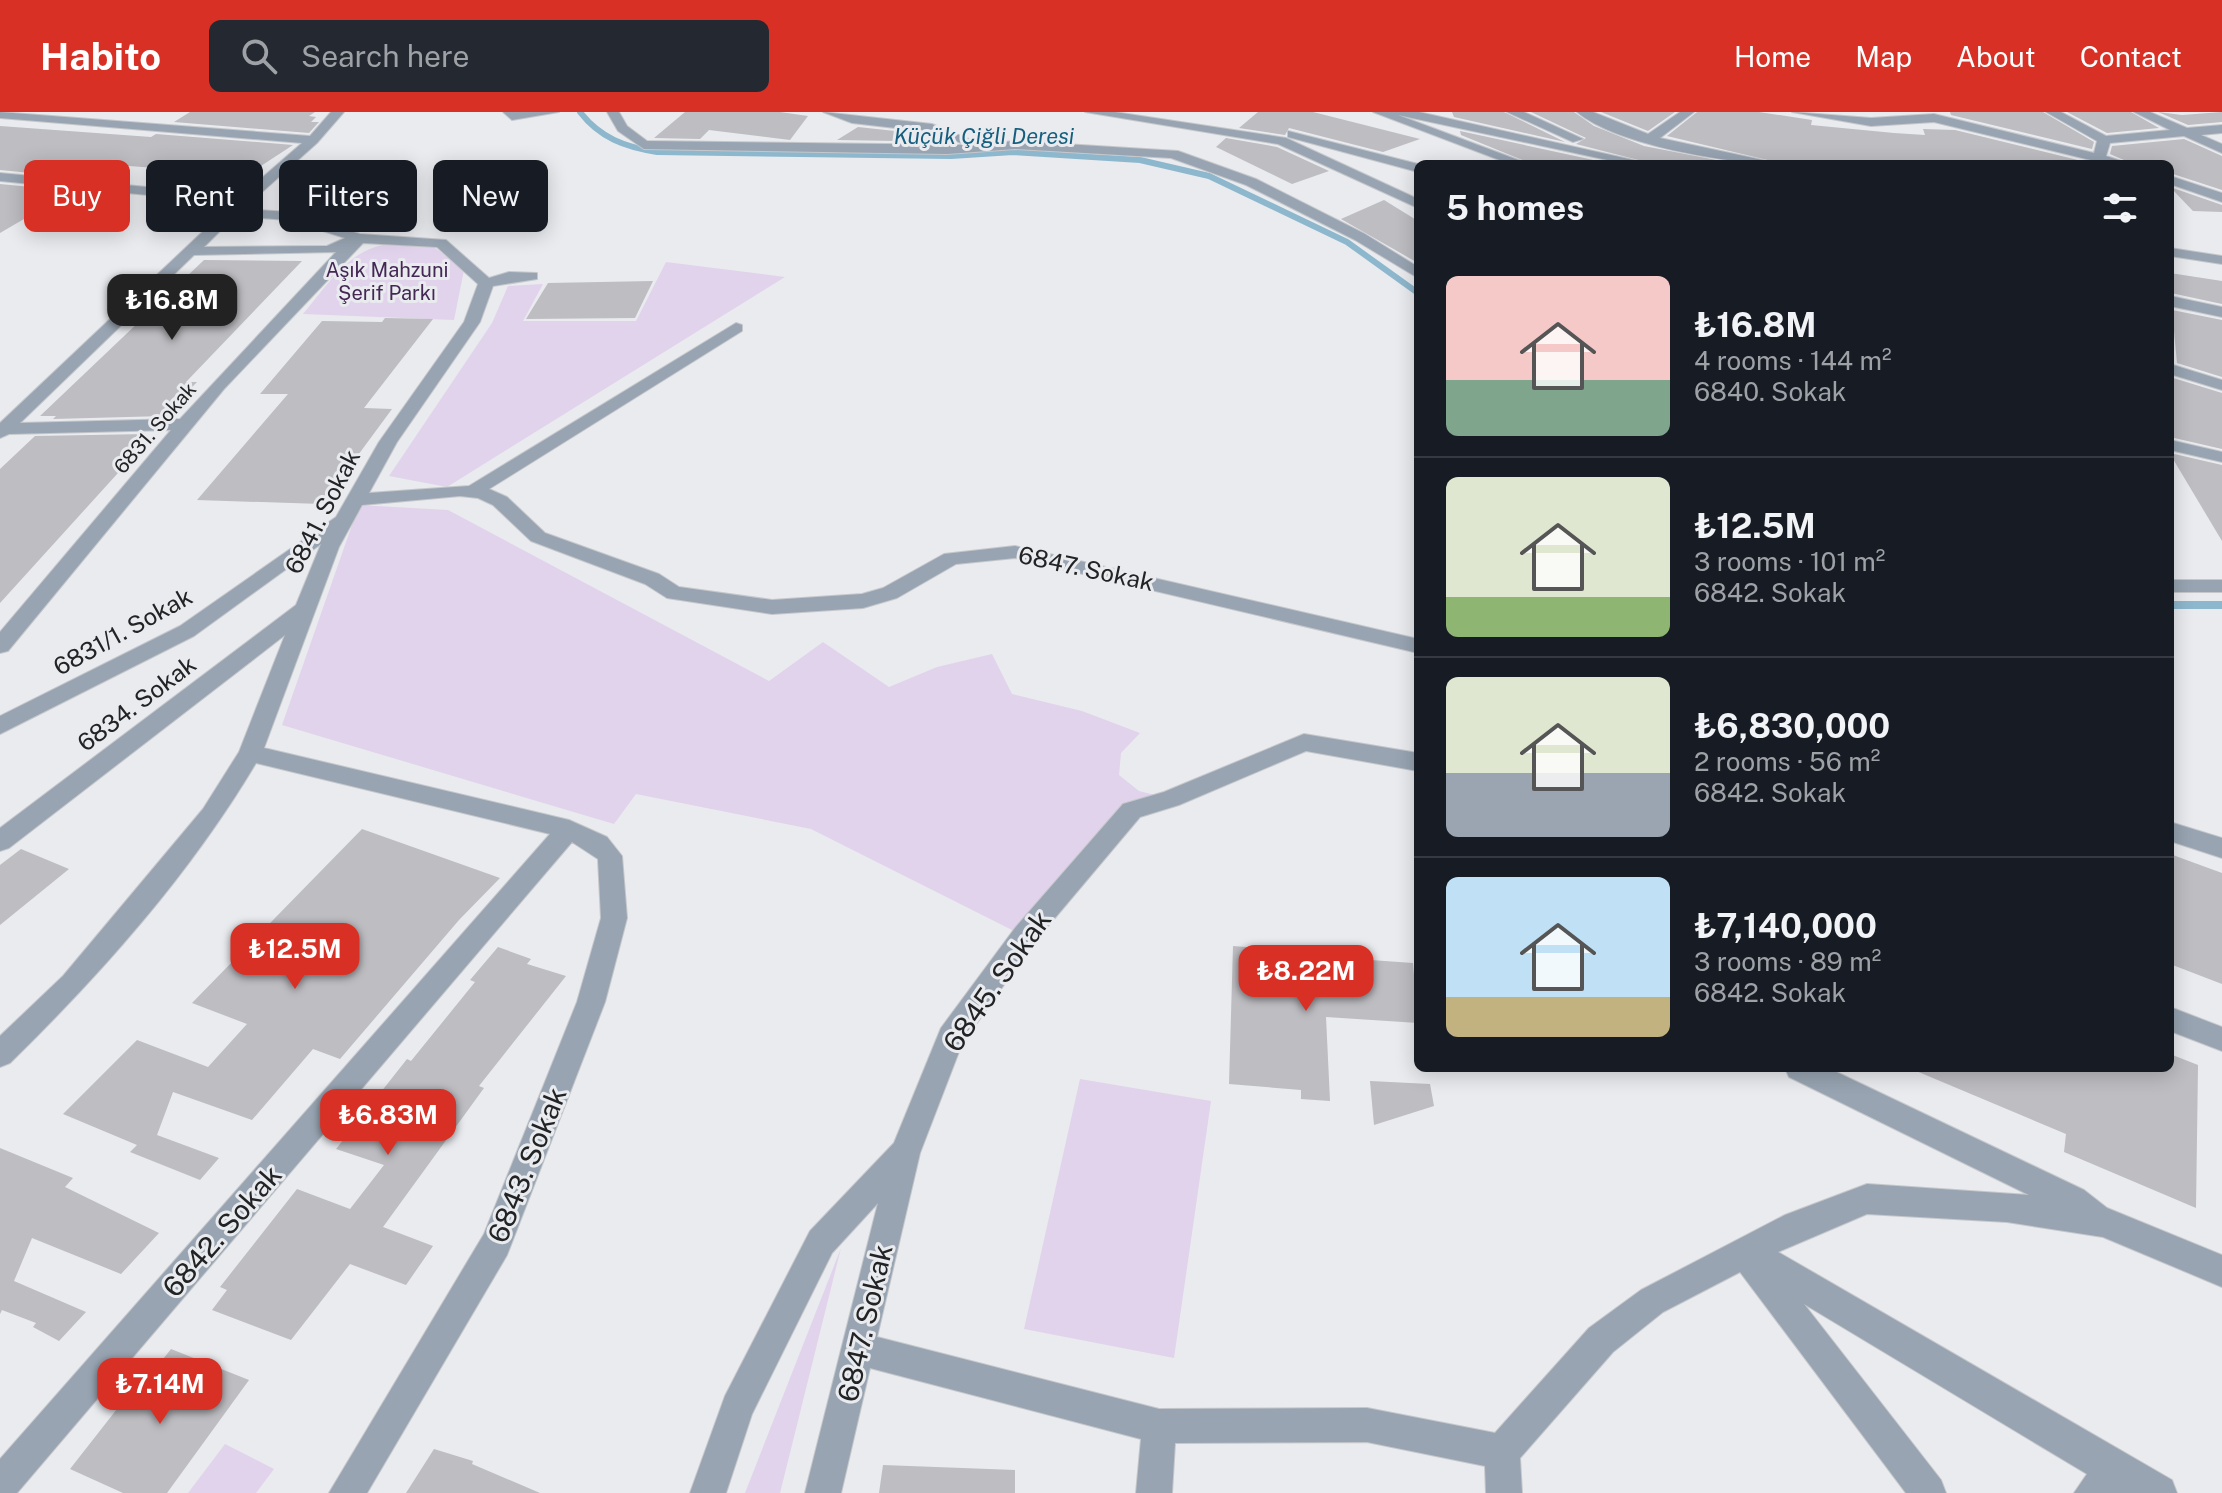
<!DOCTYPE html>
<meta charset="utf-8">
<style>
:root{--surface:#171b24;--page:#242831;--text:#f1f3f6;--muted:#9ea1a6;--line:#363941;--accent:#d93025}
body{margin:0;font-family:"Public Sans",sans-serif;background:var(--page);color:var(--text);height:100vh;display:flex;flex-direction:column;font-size:30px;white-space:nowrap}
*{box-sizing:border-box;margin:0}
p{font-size:26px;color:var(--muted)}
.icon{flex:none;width:44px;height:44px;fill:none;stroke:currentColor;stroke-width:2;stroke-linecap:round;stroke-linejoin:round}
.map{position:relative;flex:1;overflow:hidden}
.drawer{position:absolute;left:1414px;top:48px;width:760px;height:912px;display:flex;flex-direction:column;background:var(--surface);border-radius:12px;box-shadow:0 4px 20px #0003}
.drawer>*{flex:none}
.top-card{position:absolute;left:24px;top:48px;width:760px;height:72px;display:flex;gap:16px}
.price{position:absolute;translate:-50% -68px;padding:0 18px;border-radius:16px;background:var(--accent);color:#fff;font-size:26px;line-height:52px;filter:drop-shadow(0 2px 4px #0008)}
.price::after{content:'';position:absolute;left:50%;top:48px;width:24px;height:18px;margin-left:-12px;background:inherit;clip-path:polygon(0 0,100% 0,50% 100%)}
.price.active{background:#222;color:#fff}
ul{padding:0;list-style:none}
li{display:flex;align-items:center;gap:24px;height:200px;padding:0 32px}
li+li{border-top:2px solid var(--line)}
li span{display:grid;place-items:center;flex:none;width:224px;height:160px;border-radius:12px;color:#555}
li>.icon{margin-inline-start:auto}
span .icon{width:96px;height:96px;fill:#fffc;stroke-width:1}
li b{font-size:34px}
h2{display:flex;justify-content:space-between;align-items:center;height:96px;padding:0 32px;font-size:34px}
.chip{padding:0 28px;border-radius:12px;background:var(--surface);box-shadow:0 4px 20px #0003;font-size:28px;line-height:72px}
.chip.active{background:var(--accent);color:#fff}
header{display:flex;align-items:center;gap:48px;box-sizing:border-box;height:112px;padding:0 40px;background:var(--accent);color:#fff}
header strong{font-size:38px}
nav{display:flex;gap:44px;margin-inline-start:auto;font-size:28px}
.search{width:560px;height:72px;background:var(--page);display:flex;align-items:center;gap:20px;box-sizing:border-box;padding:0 28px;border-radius:12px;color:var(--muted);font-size:30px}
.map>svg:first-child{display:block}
</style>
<header>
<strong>Habito</strong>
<div class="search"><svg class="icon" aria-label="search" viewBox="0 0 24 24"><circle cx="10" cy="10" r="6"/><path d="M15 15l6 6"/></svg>Search here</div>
<nav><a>Home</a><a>Map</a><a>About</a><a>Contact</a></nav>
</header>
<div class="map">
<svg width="2222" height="1381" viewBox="0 0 2222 1381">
<rect width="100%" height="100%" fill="#e9ebef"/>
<g fill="#e1d3eb">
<path d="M382,133l52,2 30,23 -10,50 -151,-6c23,-27 43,-61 79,-69z"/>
<path d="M666,150l119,15 -338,210 -58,-11 103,-153 16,-37 35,-2 -20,37h113z"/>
<path d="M359,393l89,5 321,171 54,-39 66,45 48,-20 55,-13 20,40 70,17 58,22 -19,20 -2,22 20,16 32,8 -39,12 -108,125 -213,-107 -175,-35 -22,30 -332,-99z"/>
<path d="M1080,967l131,22 -37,257 -150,-29z"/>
<path d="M841,1136l-61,245h-35z"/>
<path d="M225,1332l49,25 -18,24h-68z"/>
</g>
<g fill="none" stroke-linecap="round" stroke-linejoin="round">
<path stroke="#8db7cd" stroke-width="6" d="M580,0c20,26 45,35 77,40l294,4 62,-4 127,8 69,16 138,66 71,51"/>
<path stroke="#8db7cd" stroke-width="8" d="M2170,493h52"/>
</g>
<g fill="#bdbdc2">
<path d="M190,0h125l-6,4 7,1 -5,5h8l-10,11 -135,-11z"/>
<path d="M685,0h95l28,4 -18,24 -81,-10 -9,9 -46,-1z"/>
<path d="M1258,0h55l107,27 -37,13 -94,-24 -4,7 -46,-7z"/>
<path d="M1452,0h52l61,30 -111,-25z"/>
<path d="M1531,0h43l20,14 50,20 93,18h-83l-78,-20 10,-6z"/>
<path d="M1601,0h74l-27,19z"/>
<path d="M1697,0h62l53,8 -1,5 83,8 31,2 -2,-6 32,1 139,34h-310l-117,-28z"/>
<path d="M1950,0h93l51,30 -2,7 -141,-34z"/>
<path d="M2067,0h64l28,16 -52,5z"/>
<path d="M2158,0l24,3 40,-3v10l-34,3z"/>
<path d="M0,14l151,11 5,-3 137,11 -46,30 -131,-10 -24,14 -92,-9z"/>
<path d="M858,15l46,5 -7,9 -60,-1z"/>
<path d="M1460,19l152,33h-80l-71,-29z"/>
<path d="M1226,26l51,9 52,24 -37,13 -76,-37z"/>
<path d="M2184,27l38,17v34l-52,-17v-9h-37l-23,-10 2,-8z"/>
<path d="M0,72l72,7 -72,42z"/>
<path d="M2170,75l52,18v7l-29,-1z"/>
<path d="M1384,88l34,21v42l-77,-44z"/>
<path d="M204,148l98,1 -116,121h11l-33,34 -111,3 3,-3h-16z"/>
<path d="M2170,161l52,8v23l-51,-11z"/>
<path d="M653,169l-18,37 -109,1 22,-36z"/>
<path d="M2172,198l50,10v57l-45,-14z"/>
<path d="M385,206l48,1 -69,89 28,1 -70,95 -125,-4 91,-106h-28l62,-73 60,1z"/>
<path d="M2170,265l52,16v56l-52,-12z"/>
<path d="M147,322l-7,7h7l-147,162v-134l35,-33z"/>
<path d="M2170,341l52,12v76l-52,-87z"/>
<path d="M362,717l138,49 -41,42 -119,139 -27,-10 -61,71 -79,-28 -16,43 62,23 -19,22 -70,-28 7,-7 -74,-31 74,-74 71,27 39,-43 -55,-21z"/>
<path d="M21,737l48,20 -69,56v-60z"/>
<path d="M2170,742l52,19v111l-52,-20z"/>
<path d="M1233,834l38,3v4l142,10 5,60 -92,-6 4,84 -29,-2v-9l-72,-6z"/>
<path d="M498,835l33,12 -4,5 39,12 -87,110 5,2 -101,139 50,19 -27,39 -56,-21 -59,76 -79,-30 15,-20 -7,-3 77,-98 53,20 34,-44 -48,-16 71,-90 4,2 64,-79 -5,-2z"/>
<path d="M2170,942l28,11 -2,143 -132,-56 2,-18 -157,-66h261z"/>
<path d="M1370,969l60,3 4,22 -60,19z"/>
<path d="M0,1036l73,30 -8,9 94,46 -38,41 -89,-36 -18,43 72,31 -27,29 -26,-14 3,-4 -34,-13 -2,4z"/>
<path d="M171,1237l78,31 -82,113h-44l-53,-24 65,-83 5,2z"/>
<path d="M434,1337l39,12 -1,3 68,29h-134z"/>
<path d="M883,1353l132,5v23h-136z"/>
</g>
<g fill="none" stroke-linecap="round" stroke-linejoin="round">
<g stroke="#c5c7ca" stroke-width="2">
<g id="minor">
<path d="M0,0l310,24 21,-24h13l-27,31 -74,66 46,3 71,22 86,6 43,38 20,-6 28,1v6l-44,7 -13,36 -83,120 -28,51 100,-7 267,-163 6,2v6l-253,158 18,8 38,36 114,41 20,13 93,13 90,-6 21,-6 61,-34 71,-8 403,93v14l-403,-95 -59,6 -59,34 -34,10 -91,6 -105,-16 -22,-14 -114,-43 -38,-36 -15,-7 -18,-2 -98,9 -23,42 -75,201 305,72 38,17 15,19 5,62 -22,84 -98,253 -140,238h-38l155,-259 93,-232 24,-84 -3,-59 -26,-17 -555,651h-17v-34l550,-625 -294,-71c-66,111 -154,210 -246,300l-10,4v-31l63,-60 140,-167 36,-57 46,-117 -276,213 -9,3v-23l296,-223 25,-61 -127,92 -194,98v-18l180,-90 156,-109 43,-75 85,-120 14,-38 -41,-37 -74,-4 -139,146 -216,262 -8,2v-21l171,-202 -162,4 -9,4v-15l233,-220 -233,-22v-8l241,23 61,-53 -302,-25zM235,104l53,4 57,18 -18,8 -123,1zM336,140l-156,167 -160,4 174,-168z"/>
<path d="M503,0h56l-47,8z"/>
<path d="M607,0h12l8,14 20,15 320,4 -37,-13 -78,-9 -29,-11 109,12 49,20 34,-3 163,10 78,28 109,55 53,33v11l-63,-38 -109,-55 -75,-27 -156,-9 -68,5 -303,-5 -26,-18z"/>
<path d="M1085,0h30l171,26 132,61v9l-140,-64z"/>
<path d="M1373,0h46l232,52h-25l-228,-49 131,49h-19z"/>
<path d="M1507,0h17l59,27 -10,3z"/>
<path d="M1577,0h16l55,22 32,-22h14l-34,26 121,26c-52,0 -165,-19 -204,-52z"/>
<path d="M1792,0l79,6 63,-4 160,39 3,-12 -51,-29h15l45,24 64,-6 -36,-18h16l37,16 35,-3v8l-21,2 21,9v9l-38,-17 -74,7 -4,13 24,8h-23l-173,-42 -63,4z"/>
<path d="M1288,19l130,33v8l-130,-35z"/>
<path d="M2170,64l52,17v9l-52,-18z"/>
<path d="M2170,136l52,8v8l-52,-8z"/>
<path d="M2170,184l52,11v10l-52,-11z"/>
<path d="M2170,252l52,16v10l-52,-16z"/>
<path d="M2170,328l52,12v10l-52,-12z"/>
<rect x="2170" y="468" width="52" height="12"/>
<path d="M1304,622l114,19v18l-112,-20 -127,54 -39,12 -107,127 -71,100 -42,109 -43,184 282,72 208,-1 128,25 94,-105 52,-38 144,-75 82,-31 162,11 -240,-118 -4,-9h43l256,122 23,18 115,47v32l-119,-50 -96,-15 -140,-8 -89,38 394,228 5,13h-103l13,-19 -283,-170 137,176 5,13h-40l-166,-221 -77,40 -50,40 -93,106 2,35h-36l-1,-27 -118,-24 -192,1 -3,50h-36l5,-54 -271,-71 -29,125h-36l73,-290 -46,50 -80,161 -26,79h-36l35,-97 85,-165 84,-88 47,-115 74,-100 108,-124 41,-12z"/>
<path d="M2170,710l52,16v20l-52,-17z"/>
<path d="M2170,895l52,20v24l-52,-20z"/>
</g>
</g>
<use href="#minor" fill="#98a4b2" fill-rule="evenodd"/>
</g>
<g text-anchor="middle" stroke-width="6" stroke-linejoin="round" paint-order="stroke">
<g font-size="20" fill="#442755" stroke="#e9ebef">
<text x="387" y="165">Aşık Mahzuni<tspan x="387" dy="23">Şerif Parkı</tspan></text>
</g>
<g font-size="20" fill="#222324" stroke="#e9ebef">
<text transform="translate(155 316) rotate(-49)" y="7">6831. Sokak</text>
</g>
<g font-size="22" font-style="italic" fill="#165f7f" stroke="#e9ebef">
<text x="984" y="32">Küçük Çiğli Deresi</text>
</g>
<g font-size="24" fill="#222324" stroke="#e9ebef">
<text transform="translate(323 400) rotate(-63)" y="8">6841. Sokak</text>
<text transform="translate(1086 457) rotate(12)" y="8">6847. Sokak</text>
<text transform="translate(123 520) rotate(-29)" y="8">6831/1. Sokak</text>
<text transform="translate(137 592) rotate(-37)" y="8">6834. Sokak</text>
</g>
<g font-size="28" fill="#222324" stroke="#e9ebef">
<text transform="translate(997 869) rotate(-55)" y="10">6845. Sokak</text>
<text transform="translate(527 1053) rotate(-68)" y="10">6843. Sokak</text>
<text transform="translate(222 1119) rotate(-49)" y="10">6842. Sokak</text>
<text transform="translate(865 1211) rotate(-77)" y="10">6847. Sokak</text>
</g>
</g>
</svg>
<b class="price active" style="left:172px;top:230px">₺16.8M</b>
<b class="price" style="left:295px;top:879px">₺12.5M</b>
<b class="price" style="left:1306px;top:901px">₺8.22M</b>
<b class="price" style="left:388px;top:1045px">₺6.83M</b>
<b class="price" style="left:160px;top:1314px">₺7.14M</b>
<div class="top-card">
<a class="chip active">Buy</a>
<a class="chip">Rent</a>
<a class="chip">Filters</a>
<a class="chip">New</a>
</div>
<section class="drawer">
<h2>5 homes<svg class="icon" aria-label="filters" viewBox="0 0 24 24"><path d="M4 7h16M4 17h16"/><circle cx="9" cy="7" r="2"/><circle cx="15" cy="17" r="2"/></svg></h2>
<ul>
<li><span style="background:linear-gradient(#f6c9c9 65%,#7fa58c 0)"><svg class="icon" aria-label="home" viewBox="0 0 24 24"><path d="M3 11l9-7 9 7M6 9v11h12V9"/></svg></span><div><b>₺16.8M</b><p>4 rooms · 144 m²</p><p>6840. Sokak</p></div></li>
<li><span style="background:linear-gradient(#dfe7d0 75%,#8fb573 0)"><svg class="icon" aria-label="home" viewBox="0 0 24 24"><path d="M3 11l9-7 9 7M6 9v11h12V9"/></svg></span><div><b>₺12.5M</b><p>3 rooms · 101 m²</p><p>6842. Sokak</p></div></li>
<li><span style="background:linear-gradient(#dfe7d0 60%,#9aa5b1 0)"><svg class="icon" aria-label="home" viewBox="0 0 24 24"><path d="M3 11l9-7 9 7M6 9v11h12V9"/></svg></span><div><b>₺6,830,000</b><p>2 rooms · 56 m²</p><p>6842. Sokak</p></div></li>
<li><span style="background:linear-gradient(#bfe0f5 75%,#c2b280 0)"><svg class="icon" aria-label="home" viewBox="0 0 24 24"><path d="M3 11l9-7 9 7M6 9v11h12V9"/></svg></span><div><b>₺7,140,000</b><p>3 rooms · 89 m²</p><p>6842. Sokak</p></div></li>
</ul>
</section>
</div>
